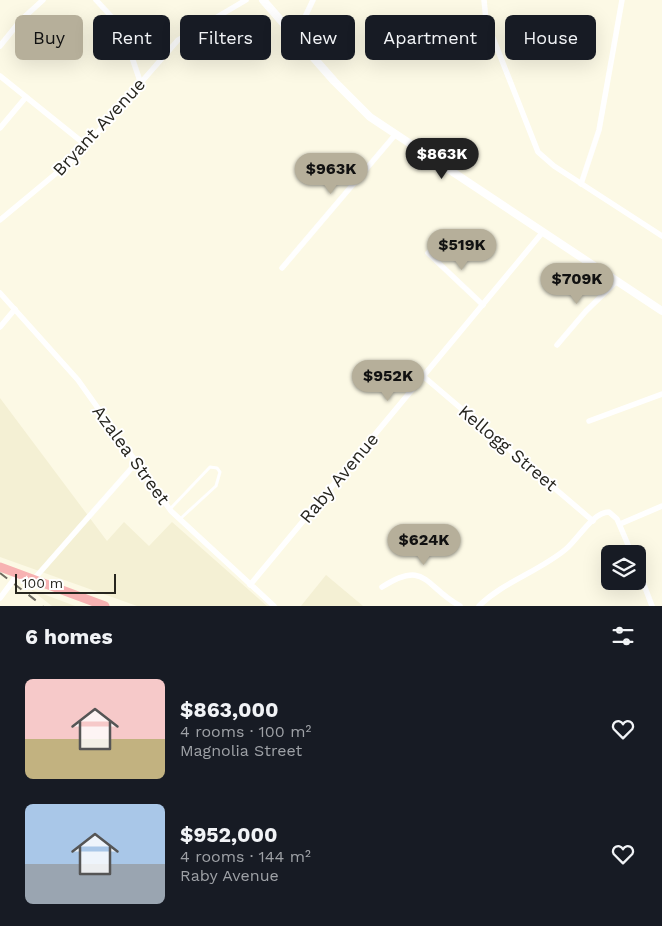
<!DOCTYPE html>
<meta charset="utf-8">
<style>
:root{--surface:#171b24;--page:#20242c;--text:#f1f3f6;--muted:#9ea1a6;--accent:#b6af9a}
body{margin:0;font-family:"Work Sans",sans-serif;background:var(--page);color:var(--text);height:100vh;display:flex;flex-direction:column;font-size:19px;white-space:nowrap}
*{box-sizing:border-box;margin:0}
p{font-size:16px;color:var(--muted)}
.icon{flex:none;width:28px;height:28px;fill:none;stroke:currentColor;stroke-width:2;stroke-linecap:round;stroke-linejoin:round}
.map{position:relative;height:606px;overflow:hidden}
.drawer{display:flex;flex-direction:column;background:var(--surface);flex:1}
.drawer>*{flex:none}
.top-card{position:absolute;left:15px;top:15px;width:632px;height:45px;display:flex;gap:10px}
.fabs{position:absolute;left:601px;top:545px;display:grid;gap:10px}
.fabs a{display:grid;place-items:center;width:45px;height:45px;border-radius:8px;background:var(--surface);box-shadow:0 5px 20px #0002;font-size:25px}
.scale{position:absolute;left:15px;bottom:12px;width:101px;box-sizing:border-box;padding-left:5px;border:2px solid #27261f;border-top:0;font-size:14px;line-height:18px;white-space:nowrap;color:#27261f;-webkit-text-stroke:4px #fff;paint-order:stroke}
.price{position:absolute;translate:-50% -42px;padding:0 11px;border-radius:18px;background:var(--accent);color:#111;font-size:16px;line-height:32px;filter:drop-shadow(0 1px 2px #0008)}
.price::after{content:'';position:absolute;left:50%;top:30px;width:15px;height:11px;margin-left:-8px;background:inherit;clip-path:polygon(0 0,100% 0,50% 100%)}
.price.on{background:#222;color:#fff}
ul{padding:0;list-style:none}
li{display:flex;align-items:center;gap:15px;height:125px;padding:0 25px}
li span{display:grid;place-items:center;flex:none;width:140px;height:100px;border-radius:8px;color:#555}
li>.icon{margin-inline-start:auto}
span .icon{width:60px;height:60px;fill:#fffc;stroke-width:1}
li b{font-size:21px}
h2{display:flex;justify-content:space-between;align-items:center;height:60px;padding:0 25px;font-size:21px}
.chip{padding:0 18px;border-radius:8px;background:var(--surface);box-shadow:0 5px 20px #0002;font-size:18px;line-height:45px}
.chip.on{background:var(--accent);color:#111}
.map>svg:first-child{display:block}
</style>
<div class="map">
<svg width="662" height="606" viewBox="0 0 662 606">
<rect width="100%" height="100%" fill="#fcf9e5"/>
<g fill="#f4f0d4">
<path d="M0,398l107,143 17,-19 25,24 23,-24 95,84h-130l-137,-49z"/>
<path d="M326,575l37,31h-62z"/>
<path d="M30,589l45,17h-23z"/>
</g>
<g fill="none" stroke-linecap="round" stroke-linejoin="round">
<path stroke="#fff" stroke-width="3" d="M170,509l40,-42 7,1 3,4 -4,14 -36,33"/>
<g stroke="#fff" stroke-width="5.5">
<path d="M96,0l26,28 19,56"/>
<path d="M484,0l2,20 52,132 16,14 108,70"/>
<path d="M292,34l12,-15 9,-19"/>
<path d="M0,46l21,-26 22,-20"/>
<path d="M0,76l87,70"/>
<path d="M0,128l26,-31"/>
<path d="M581,184l18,-54 23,-130"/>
<path d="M0,220l77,-64 101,-116 68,-40"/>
<path d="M428,253l55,52"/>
<path d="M282,268l113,-133"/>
<path d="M0,293l78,87 93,131 103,95"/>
<path d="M0,327l15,-18"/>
<path d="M557,345l29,-34 30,-29"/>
<path d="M423,376l170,145"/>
<path d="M589,421l73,-27"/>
<path d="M620,524l42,-18"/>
<path d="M638,569l14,37"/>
<path d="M34,579l102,-116"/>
<path d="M250,585l292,-352"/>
<path d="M382,587c44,-28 42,-1 78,19"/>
<path d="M0,598l18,-24"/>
<path d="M479,606c24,-24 61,-35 87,-57 12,-10 27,-37 43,-37l8,7 15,35"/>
</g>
<path stroke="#fff" stroke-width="8" d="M263,0l71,81 36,36 292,194"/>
<path stroke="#f7b2b2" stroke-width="9" d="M0,567l105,39"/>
<path stroke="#6d6b60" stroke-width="2" stroke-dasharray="9 9" stroke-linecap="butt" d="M0,573l43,33"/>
</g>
<g text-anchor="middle" stroke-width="4" stroke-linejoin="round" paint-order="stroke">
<g font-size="18" fill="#27261f" stroke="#fff">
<text transform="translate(99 127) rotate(-47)" y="6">Bryant Avenue</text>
<text transform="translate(508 448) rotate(40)" y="6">Kellogg Street</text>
<text transform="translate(131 455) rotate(54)" y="6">Azalea Street</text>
<text transform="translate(339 478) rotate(-50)" y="6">Raby Avenue</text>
</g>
</g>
</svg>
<div class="fabs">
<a><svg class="icon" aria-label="layers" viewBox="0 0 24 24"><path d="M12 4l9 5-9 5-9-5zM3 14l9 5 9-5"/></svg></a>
</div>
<div class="scale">100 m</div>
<b class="price on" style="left:442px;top:180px">$863K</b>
<b class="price" style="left:331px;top:195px">$963K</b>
<b class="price" style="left:462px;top:271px">$519K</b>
<b class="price" style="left:577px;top:305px">$709K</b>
<b class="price" style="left:388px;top:402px">$952K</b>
<b class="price" style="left:424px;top:566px">$624K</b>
<div class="top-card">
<a class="chip on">Buy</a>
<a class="chip">Rent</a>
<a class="chip">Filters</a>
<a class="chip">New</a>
<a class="chip">Apartment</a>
<a class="chip">House</a>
</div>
</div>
<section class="drawer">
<h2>6 homes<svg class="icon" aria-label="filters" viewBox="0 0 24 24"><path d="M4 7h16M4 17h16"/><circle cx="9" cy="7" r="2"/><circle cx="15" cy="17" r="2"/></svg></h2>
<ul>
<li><span style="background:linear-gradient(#f6c9c9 60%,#c2b280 0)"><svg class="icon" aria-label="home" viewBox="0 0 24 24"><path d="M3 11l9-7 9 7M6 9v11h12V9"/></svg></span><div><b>$863,000</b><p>4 rooms · 100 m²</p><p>Magnolia Street</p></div><svg class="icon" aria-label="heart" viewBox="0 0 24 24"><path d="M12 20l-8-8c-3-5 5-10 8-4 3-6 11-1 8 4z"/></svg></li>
<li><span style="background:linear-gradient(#a9c7e8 60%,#9aa5b1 0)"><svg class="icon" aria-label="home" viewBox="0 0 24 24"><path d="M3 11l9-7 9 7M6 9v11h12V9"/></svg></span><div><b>$952,000</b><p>4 rooms · 144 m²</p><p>Raby Avenue</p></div><svg class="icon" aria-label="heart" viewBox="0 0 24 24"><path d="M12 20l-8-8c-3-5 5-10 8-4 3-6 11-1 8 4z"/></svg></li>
</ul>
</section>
